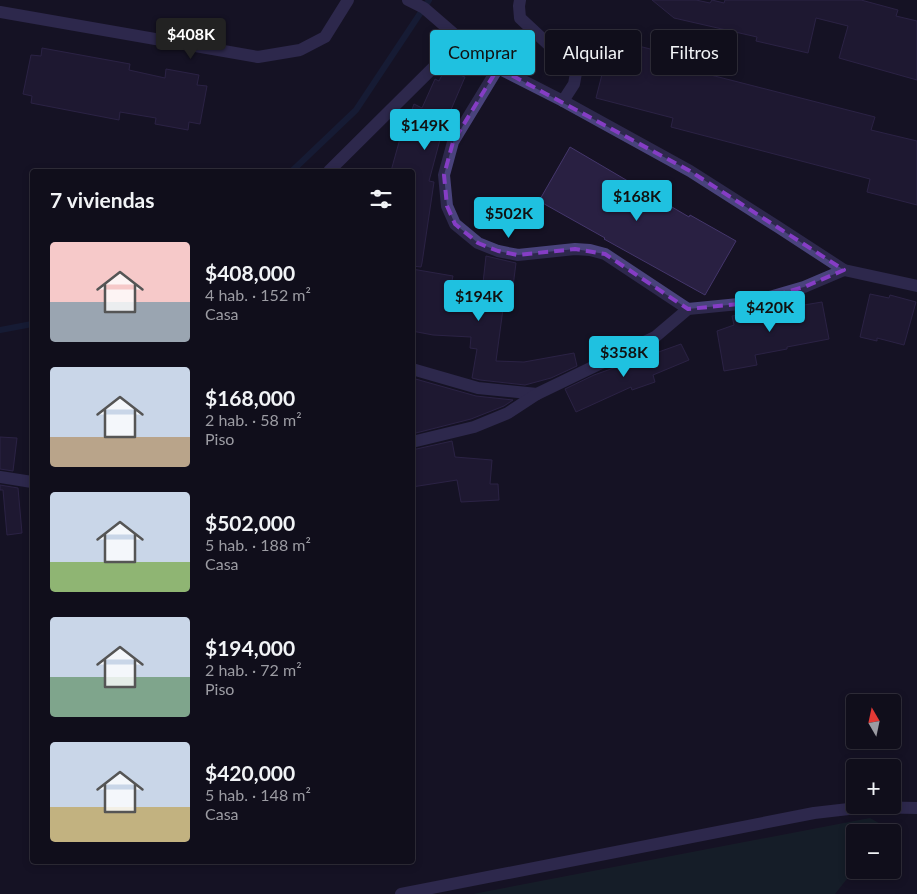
<!DOCTYPE html>
<html lang="es">
<meta charset="utf-8">
<style>
:root{--surface:#100e1b;--page:#1e1c28;--text:#f1f3f6;--muted:#9c9ca3;--line:#302e3a;--accent:#1fc1e0}
body{margin:0;font-family:Lato,sans-serif;background:var(--page);color:var(--text);height:100vh;display:flex;flex-direction:column;font-size:19px;white-space:nowrap}
*{box-sizing:border-box;margin:0}
p{font-size:16px;color:var(--muted)}
.icon{flex:none;width:28px;height:28px;fill:none;stroke:currentColor;stroke-width:2;stroke-linecap:round;stroke-linejoin:round}
.map{position:relative;flex:1;overflow:hidden}
.drawer{position:absolute;left:30px;top:169px;width:385px;height:695px;display:flex;flex-direction:column;background:var(--surface);border-radius:5px;box-shadow:0 2px 8px #0003,0 0 0 1px var(--line)}
.drawer>*{flex:none}
.top-card{position:absolute;left:430px;top:30px;width:411px;height:45px;display:flex;gap:10px}
.needle{width:32px;rotate:351deg}
.tools{position:absolute;left:846px;top:694px;display:grid;gap:10px}
.tools a{display:grid;place-items:center;width:55px;height:55px;border-radius:5px;background:var(--surface);box-shadow:0 2px 8px #0003,0 0 0 1px var(--line);font-size:25px}
.price{position:absolute;translate:-50% -42px;padding:0 11px;border-radius:5px;background:var(--accent);color:#111;font-size:16px;line-height:32px;filter:drop-shadow(0 1px 2px #0008)}
.price::after{content:'';position:absolute;left:50%;top:30px;width:15px;height:11px;margin-left:-8px;background:inherit;clip-path:polygon(0 0,100% 0,50% 100%)}
.price.active{background:#222;color:#fff}
ul{padding:0;list-style:none}
li{display:flex;align-items:center;gap:15px;height:125px;padding:0 20px}
li span{display:grid;place-items:center;flex:none;width:140px;height:100px;border-radius:5px;color:#555}
li>.icon{margin-inline-start:auto}
span .icon{width:60px;height:60px;fill:#fffc;stroke-width:1}
li b{font-size:21px}
h2{display:flex;justify-content:space-between;align-items:center;height:60px;padding:0 20px;font-size:21px}
.tag{padding:0 18px;border-radius:5px;background:var(--surface);box-shadow:0 2px 8px #0003,0 0 0 1px var(--line);font-size:18px;line-height:45px}
.tag.active{background:var(--accent);color:#111}
.map>svg:first-child{display:block}
</style>
<div class="map">
<svg width="917" height="894" viewBox="0 0 917 894">
<rect width="100%" height="100%" fill="#161224"/>
<path fill="#162c2d" d="M870,818l26,15 -3,4 -1,-5h-37v38h3l-12,10 -11,14h-362z"/>
<g fill="none" stroke-linecap="round" stroke-linejoin="round">
<g stroke="#172748" stroke-width="6">
<path d="M292,171l64,-61 73,-110"/>
<path d="M0,330l32,-6"/>
</g>
</g>
<g fill="#292042" stroke="#44366b">
<path d="M652,0h44l14,3 2,-3 12,3 1,-3h136l37,10 -2,6 21,5v59l-78,-22 9,-32 -32,-8 -8,35 -52,-12 1,-4 -83,-19z"/>
<path d="M611,39l51,13 -2,10 215,55 -4,13 46,11v64l-50,-13 3,-13 -199,-52 2,-9 -77,-20z"/>
<path d="M42,48l88,16 -1,6 36,8 1,-9 33,6 -2,10 10,1 -7,38 -11,-2 -1,8 -33,-6 1,-6 -36,-6 -1,8 -88,-17 1,-7 -9,-2 8,-39 10,1z"/>
<path d="M445,69l20,8 -18,42 1,1 -7,16 -12,45 5,1 -12,81 -1,4 -9,-1v-95h-21l10,-36 -8,-3 12,-19 5,2 4,-11 8,4 13,-29 4,2z"/>
<path d="M570,147l119,70 1,-2 46,26 -31,54 -101,-56 1,-1 -66,-37z"/>
<path d="M486,256l30,7 -6,47 -7,-1 -7,52 28,1 50,-9 3,13 -26,12 -26,7 -45,-5 -8,-2 5,-29 -7,-1 1,-11 -38,-2 -21,-4v-62l41,7 -3,14 32,2z"/>
<path d="M870,294l19,4 1,-3 26,7 -12,43 -27,-7v3l-17,-4z"/>
<path d="M822,302l7,37 -42,8v2l-32,6 2,10 -33,6 -7,-40 17,-6 -2,-9 48,-7z"/>
<path d="M681,344l8,16 -36,15 2,7 -23,8 -1,-3 -55,25 -11,-23 29,-14z"/>
<path d="M412,378l64,18 37,4 -9,6 -33,13 -59,15z"/>
<path d="M0,437l17,1 -4,33 -13,-2z"/>
<path d="M452,441l3,16 37,3 -2,24h8l1,16 -38,2 -4,-22 -45,7v-37z"/>
<path d="M0,485l18,3 4,45 -15,2 -4,-45h-3z"/>
</g>
<g fill="none" stroke-linecap="round" stroke-linejoin="round">
<g stroke="#49437c" stroke-width="12">
<path d="M408,0l16,8 37,32 37,28 65,33 127,70 88,56 66,43 73,16"/>
<path d="M520,0l-1,6 1,12 44,41 12,14 -2,11 -11,17"/>
<path d="M0,12l258,45 42,-7 25,-13 23,-37"/>
<path d="M498,68l-45,74 -9,33 3,31 8,18 23,19 20,8 20,4 57,-6 15,1 15,4 83,55"/>
<path d="M329,171l132,-131"/>
<path d="M412,369l66,19 59,6"/>
<path d="M412,442l62,-15 34,-14 29,-19 118,-57 33,-28 61,-6 55,-16 40,-17"/>
<path d="M0,477l32,5"/>
<path d="M401,894l413,-81 52,-6 51,1"/>
</g>
</g>
<path d="M0 0H917V894H0ZM498,68l192,103 154,99 -40,17 -55,16 -61,6 -83,-55 -30,-5 -57,6 -20,-4 -20,-8 -23,-19 -8,-18 -3,-31 9,-33z" fill="#161224" fill-opacity=".55" fill-rule="evenodd"/>
<path fill="none" stroke="#853dc5" stroke-width="4" stroke-dasharray="10 6" stroke-linejoin="round" d="M498,68l192,103 154,99 -40,17 -55,16 -61,6 -83,-55 -30,-5 -57,6 -20,-4 -20,-8 -23,-19 -8,-18 -3,-31 9,-33z"/>
</svg>
<div class="tools">
<a><svg class="needle" viewBox="-14 -14 28 28"><path d="M0-13l5 13h-10z" fill="#e53935"/><path d="M0 13l5-13h-10z" fill="#9c9ca3"/></svg></a>
<a>+</a>
<a>−</a>
</div>
<b class="price active" style="left:191px;top:60px">$408K</b>
<b class="price" style="left:425px;top:151px">$149K</b>
<b class="price" style="left:637px;top:222px">$168K</b>
<b class="price" style="left:509px;top:239px">$502K</b>
<b class="price" style="left:479px;top:322px">$194K</b>
<b class="price" style="left:770px;top:333px">$420K</b>
<b class="price" style="left:624px;top:378px">$358K</b>
<div class="top-card">
<a class="tag active">Comprar</a>
<a class="tag">Alquilar</a>
<a class="tag">Filtros</a>
</div>
<section class="drawer">
<h2>7 viviendas<svg class="icon" aria-label="filters" viewBox="0 0 24 24"><path d="M4 7h16M4 17h16"/><circle cx="9" cy="7" r="2"/><circle cx="15" cy="17" r="2"/></svg></h2>
<ul>
<li><span style="background:linear-gradient(#f6c9c9 60%,#9aa5b1 0)"><svg class="icon" aria-label="home" viewBox="0 0 24 24"><path d="M3 11l9-7 9 7M6 9v11h12V9"/></svg></span><div><b>$408,000</b><p>4 hab. · 152 m²</p><p>Casa</p></div></li>
<li><span style="background:linear-gradient(#c9d6e8 70%,#b9a48a 0)"><svg class="icon" aria-label="home" viewBox="0 0 24 24"><path d="M3 11l9-7 9 7M6 9v11h12V9"/></svg></span><div><b>$168,000</b><p>2 hab. · 58 m²</p><p>Piso</p></div></li>
<li><span style="background:linear-gradient(#c9d6e8 70%,#8fb573 0)"><svg class="icon" aria-label="home" viewBox="0 0 24 24"><path d="M3 11l9-7 9 7M6 9v11h12V9"/></svg></span><div><b>$502,000</b><p>5 hab. · 188 m²</p><p>Casa</p></div></li>
<li><span style="background:linear-gradient(#c9d6e8 60%,#7fa58c 0)"><svg class="icon" aria-label="home" viewBox="0 0 24 24"><path d="M3 11l9-7 9 7M6 9v11h12V9"/></svg></span><div><b>$194,000</b><p>2 hab. · 72 m²</p><p>Piso</p></div></li>
<li><span style="background:linear-gradient(#c9d6e8 65%,#c2b280 0)"><svg class="icon" aria-label="home" viewBox="0 0 24 24"><path d="M3 11l9-7 9 7M6 9v11h12V9"/></svg></span><div><b>$420,000</b><p>5 hab. · 148 m²</p><p>Casa</p></div></li>
</ul>
</section>
</div>
